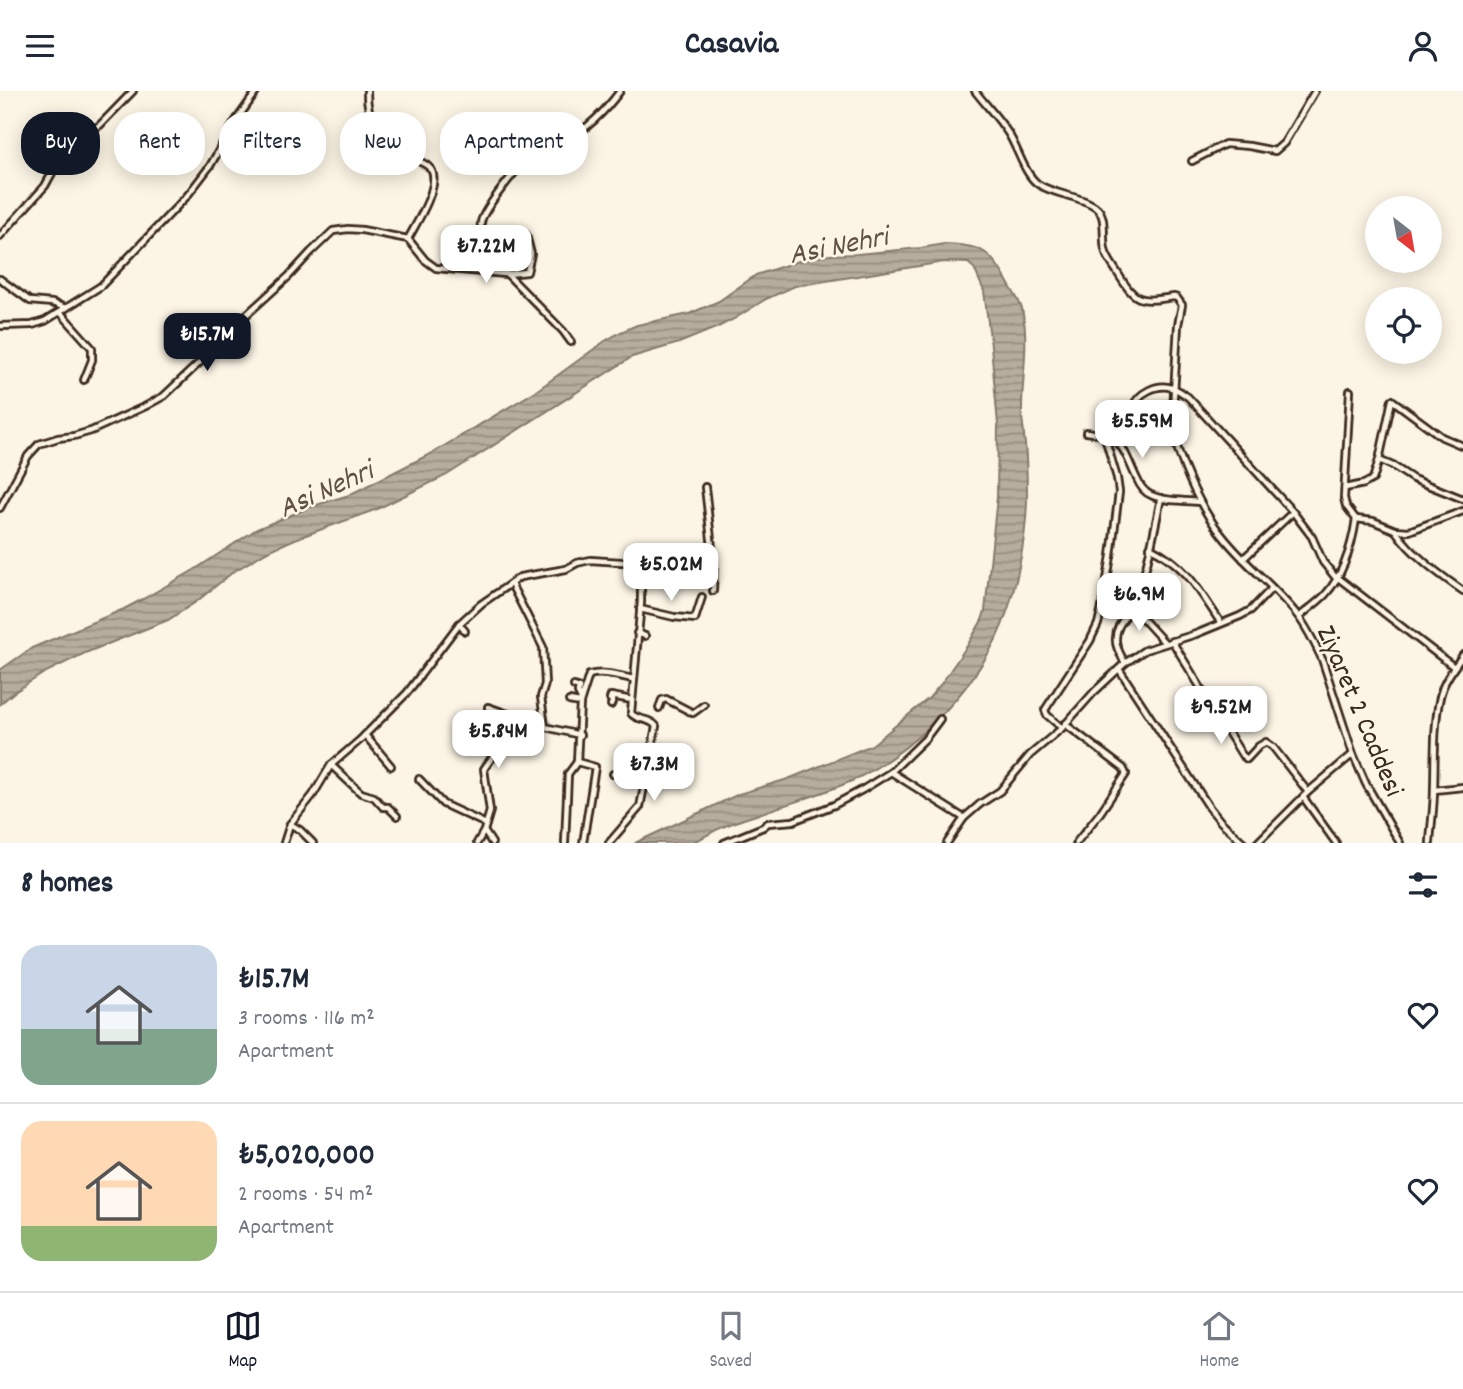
<!DOCTYPE html>
<meta charset="utf-8">
<style>
:root{--surface:#fff;--page:#f6f6f7;--text:#1f2937;--muted:#747a83;--line:#e0e1e3;--accent:#111827}
body{margin:0;font-family:Dekko,sans-serif;background:var(--page);color:var(--text);height:100vh;display:flex;flex-direction:column;font-size:26px;white-space:nowrap}
*{box-sizing:border-box;margin:0}
p{font-size:23px;color:var(--muted)}
.icon{flex:none;width:38px;height:38px;fill:none;stroke:currentColor;stroke-width:2;stroke-linecap:round;stroke-linejoin:round}
.map{position:relative;height:752px;overflow:hidden}
.panel{display:flex;flex-direction:column;background:var(--surface);flex:1}
.panel>*{flex:none}
.top-card{position:absolute;left:21px;top:21px;width:700px;height:63px;display:flex;gap:14px}
.needle{width:46px;rotate:149deg}
.controls{position:absolute;left:1365px;top:105px;display:grid;gap:14px}
.controls a{display:grid;place-items:center;width:77px;height:77px;border-radius:50%;background:var(--surface);box-shadow:0 4px 18px #0003;font-size:35px}
.price{position:absolute;translate:-50% -60px;padding:0 16px;border-radius:14px;background:#fff;color:#222;font-size:23px;line-height:46px;filter:drop-shadow(0 2px 4px #0008)}
.price::after{content:'';position:absolute;left:50%;top:42px;width:21px;height:16px;margin-left:-10px;background:inherit;clip-path:polygon(0 0,100% 0,50% 100%)}
.price.on{background:var(--accent);color:#fff}
ul{padding:0;list-style:none}
li{display:flex;align-items:center;gap:21px;height:175px;padding:0 21px}
li+li{border-top:2px solid var(--line)}
li span{display:grid;place-items:center;flex:none;width:196px;height:140px;border-radius:21px;color:#555}
li>.icon{margin-inline-start:auto}
span .icon{width:84px;height:84px;fill:#fffc;stroke-width:1}
li b{font-size:30px}
h2{display:flex;justify-content:space-between;align-items:center;height:84px;padding:0 21px;font-size:30px}
.chip{padding:0 24px;border-radius:28px;background:var(--surface);box-shadow:0 4px 18px #0003;font-size:24px;line-height:63px}
.chip.on{background:var(--accent);color:#fff}
header{display:flex;justify-content:space-between;align-items:center;height:91px;padding:0 21px;background:var(--surface);font-size:32px;font-weight:700}
.tab-bar{display:flex;justify-content:space-around;align-items:center;height:98px;border-top:2px solid var(--line);background:var(--surface);font-size:19px;color:var(--muted)}
.tab-bar a{display:grid;justify-items:center;gap:4px}
.tab-bar .on{color:var(--accent)}
.map>svg:first-child{display:block}
</style>
<header><svg class="icon" aria-label="menu" viewBox="0 0 24 24"><path d="M4 6h16M4 12h16M4 18h16"/></svg>Casavia<svg class="icon" aria-label="person" viewBox="0 0 24 24"><circle cx="12" cy="8" r="4"/><path d="M4 21q1-7 8-7t8 7"/></svg></header>
<div class="map">
<svg width="1463" height="752" viewBox="0 0 1463 752">
<defs>
<pattern id="water-rules" width="6" height="5" patternUnits="userSpaceOnUse" patternTransform="scale(1.75)"><rect width="6" height="5" fill="#b7ad9e"/><path d="M0 2.5h6" fill="none" stroke="#968d80"/></pattern>
</defs>
<rect width="100%" height="100%" fill="#fcf5e5"/>
<filter id="ink" filterUnits="userSpaceOnUse"><feTurbulence type="fractalNoise" baseFrequency=".0143" numOctaves="2"/><feDisplacementMap in="SourceGraphic" scale="14" xChannelSelector="R" yChannelSelector="G"/><feConvolveMatrix kernelMatrix="1 2 1 2 8 2 1 2 1" color-interpolation-filters="sRGB"/></filter>
<g filter="url(#ink)">
<path fill="url(#water-rules)" stroke="#85796b" stroke-width="2" d="M944,153c37,1 46,6 63,37 5,10 12,18 15,28 8,35 -1,72 0,106 0,7 2,14 2,21 3,21 3,43 3,64 -1,42 -12,100 -31,139 -29,58 -82,110 -140,140 -32,15 -67,24 -100,36 -13,4 -27,9 -40,15 -7,4 -15,9 -23,12 -11,1 -45,1 -58,1l104,-49 49,-15 84,-34 57,-47 12,-14 26,-38 15,-26 3,-9 12,-114 1,-72 -7,-79 -7,-55 -10,-23 -6,-5 -24,-1 -149,24 -29,13 -32,20 -16,8 -39,16 -47,14 -185,118 -70,34 -82,30 -29,13 -33,20 -37,30 -28,18 -83,33 -41,20 -31,20 -13,11v-34l32,-22 92,-39 19,-10 51,-29 63,-41 56,-23 36,-11 85,-43 102,-61 69,-50 16,-9 16,-7 52,-11 30,-13 37,-26 49,-16 25,-4 27,-1 64,-6z"/>
<g fill="none" stroke-linecap="round" stroke-linejoin="round">
<g stroke="#3b2a1e" stroke-width="10">
<g id="minor">
<path d="M367,0c-1,28 14,53 40,65 9,5 23,7 26,18 4,17 -17,50 -25,65"/>
<path d="M975,0c11,14 24,28 33,42 10,15 16,41 30,51 16,11 48,13 59,24 10,9 5,28 8,41 1,8 8,16 12,23 19,31 22,30 57,25l3,1 5,7 -4,20 -6,103c7,32 26,76 46,102 23,32 56,55 80,86 10,13 17,28 24,43l31,95 13,30 34,59"/>
<path d="M1192,70l33,-17 24,2 26,5 9,-8 31,-52"/>
<path d="M0,145l45,-50 18,-33 17,-16 20,-12 33,-34"/>
<path d="M0,188l30,22 22,2 14,5"/>
<path d="M60,221l32,36v12l-8,20"/>
<path d="M0,235l32,-1 13,-4 56,-35 86,-90 23,-30 25,-44 22,-31"/>
<path d="M571,251l-8,-11 -59,-60c-6,-16 -25,-30 -23,-48 1,-13 41,-61 52,-69 10,-8 25,-9 35,-15 21,-11 38,-29 52,-48"/>
<path d="M1350,300l-6,107 2,8 10,13"/>
<path d="M1141,335l-8,-19c5,-14 24,-24 39,-19 6,1 11,6 16,9l105,115 19,25 11,25 13,16"/>
<path d="M1086,341c38,4 36,16 51,47 3,7 7,13 14,16 14,7 34,5 49,7"/>
<path d="M1379,369l14,6 20,13 50,20"/>
<path d="M705,396l9,78 -1,26"/>
<path d="M1345,397l19,-4 9,-5 6,-19 13,-60 50,37 21,9"/>
<path d="M0,417l28,-52 11,-12 19,-6 16,-2 17,-5 55,-25 18,-10 51,-48 29,-31 45,-41 22,-24 22,-21 15,-2 14,1 46,9 17,21 11,8 70,6 21,-2 4,-18 -5,-19"/>
<path d="M1395,439c17,25 44,44 68,61"/>
<path d="M1150,456c38,20 48,42 71,76"/>
<path d="M1243,468l50,-47"/>
<path d="M1337,486l117,90"/>
<path d="M511,493l32,63 2,37 -4,13 4,30 35,8"/>
<path d="M1132,516l32,35"/>
<path d="M640,518l34,8 21,2 7,-22"/>
<path d="M1299,526c8,-7 18,-14 26,-22 19,-21 27,-49 31,-76l17,2 22,9 14,1 54,-20"/>
<path d="M459,533l6,7"/>
<path d="M637,542l8,3"/>
<path d="M1172,550l70,114 5,4 12,-13 7,-4 7,5 35,45"/>
<path d="M1125,572c-4,-8 -10,-16 -9,-25 0,-14 12,-22 17,-34 14,-30 21,-73 28,-106"/>
<path d="M1119,578l90,138 12,15 23,21"/>
<path d="M574,595l5,2 -1,5 3,6"/>
<path d="M569,610l11,2"/>
<path d="M611,614l2,-5 -3,-1 1,-3 21,4"/>
<path d="M659,617l3,-8 4,-1 27,14 11,-8"/>
<path d="M1065,633l58,44 3,6 -26,39 -24,30"/>
<path d="M1062,637l-15,-13 -2,-5 45,-69 8,-17 5,-21 8,-47 8,-64 -2,-14 -13,-44"/>
<path d="M365,644l26,31"/>
<path d="M577,671l18,5 -12,76"/>
<path d="M331,674l30,28 13,4 9,10h5l9,9"/>
<path d="M891,681l34,-33 15,-20"/>
<path d="M613,683l34,-1"/>
<path d="M419,688l24,25 43,20"/>
<path d="M1434,699l29,-3"/>
<path d="M1303,706l33,46"/>
<path d="M290,733l10,6 13,13"/>
<path d="M484,740l8,12"/>
<path d="M284,752l6,-19 23,-29 18,-30 29,-25 47,-47 52,-69 22,-20 39,-27 46,-8 11,-6 13,-3 47,3 4,5v34l-10,111c5,8 18,4 25,13l-16,81 -31,36"/>
<path d="M477,752l7,-12 6,-20 -6,-42 12,-17 -2,-18 -6,-27 57,20"/>
<path d="M565,752l3,-69 9,-12 3,-59 9,-28c14,-4 30,1 44,4"/>
<path d="M724,752l39,-16 5,-4 25,-2 41,-16 28,-15 29,-18 73,46"/>
<path d="M947,752l17,-25 16,-14 20,-13 30,-36 32,-27 32,-36 31,-29 20,-13 51,-16 44,-18 11,-6 21,-22"/>
<path d="M1257,752l51,-51 45,-38"/>
<path d="M1430,752c1,-18 4,-36 4,-54 1,-29 -1,-76 9,-102 5,-12 13,-22 20,-32"/>
</g>
</g>
<use href="#minor" stroke="#fcf5e5" stroke-width="4.5"/>
</g>
</g>
<g text-anchor="middle" stroke-width="5" stroke-linejoin="round" paint-order="stroke">
<g font-size="28" fill="#3b2a1e" stroke="#fcf5e5">
<text transform="translate(1362 619) rotate(67)" y="10">Ziyaret 2 Caddesi</text>
</g>
<g font-size="30" font-style="italic" fill="#605144" stroke="#fcf5e5">
<text transform="translate(838 153) rotate(-11)" y="10">Asi Nehri</text>
<text transform="translate(325 397) rotate(-24)" y="10">Asi Nehri</text>
</g>
</g>
</svg>
<div class="controls">
<a><svg class="needle" viewBox="-14 -14 28 28"><path d="M0-13l5 13h-10z" fill="#e53935"/><path d="M0 13l5-13h-10z" fill="#747a83"/></svg></a>
<a><svg class="icon" aria-label="locate" viewBox="0 0 24 24"><circle cx="12" cy="12" r="6"/><path d="M12 2v4M12 18v4M2 12h4M18 12h4"/></svg></a>
</div>
<b class="price" style="left:486px;top:194px">₺7.22M</b>
<b class="price on" style="left:207px;top:282px">₺15.7M</b>
<b class="price" style="left:1142px;top:369px">₺5.59M</b>
<b class="price" style="left:671px;top:512px">₺5.02M</b>
<b class="price" style="left:1139px;top:542px">₺6.9M</b>
<b class="price" style="left:1221px;top:655px">₺9.52M</b>
<b class="price" style="left:498px;top:679px">₺5.84M</b>
<b class="price" style="left:654px;top:712px">₺7.3M</b>
<div class="top-card">
<a class="chip on">Buy</a>
<a class="chip">Rent</a>
<a class="chip">Filters</a>
<a class="chip">New</a>
<a class="chip">Apartment</a>
</div>
</div>
<section class="panel">
<h2>8 homes<svg class="icon" aria-label="filters" viewBox="0 0 24 24"><path d="M4 7h16M4 17h16"/><circle cx="9" cy="7" r="2"/><circle cx="15" cy="17" r="2"/></svg></h2>
<ul>
<li><span style="background:linear-gradient(#c9d6e8 60%,#7fa58c 0)"><svg class="icon" aria-label="home" viewBox="0 0 24 24"><path d="M3 11l9-7 9 7M6 9v11h12V9"/></svg></span><div><b>₺15.7M</b><p>3 rooms · 116 m²</p><p>Apartment</p></div><svg class="icon" aria-label="heart" viewBox="0 0 24 24"><path d="M12 20l-8-8c-3-5 5-10 8-4 3-6 11-1 8 4z"/></svg></li>
<li><span style="background:linear-gradient(#ffd9b3 75%,#8fb573 0)"><svg class="icon" aria-label="home" viewBox="0 0 24 24"><path d="M3 11l9-7 9 7M6 9v11h12V9"/></svg></span><div><b>₺5,020,000</b><p>2 rooms · 54 m²</p><p>Apartment</p></div><svg class="icon" aria-label="heart" viewBox="0 0 24 24"><path d="M12 20l-8-8c-3-5 5-10 8-4 3-6 11-1 8 4z"/></svg></li>
</ul>
</section>
<nav class="tab-bar">
<a class="on"><svg class="icon" aria-label="map" viewBox="0 0 24 24"><path d="M3 6l6-2 6 2 6-2v14l-6 2-6-2-6 2zM9 4v14M15 6v14"/></svg>Map</a>
<a><svg class="icon" aria-label="saved" viewBox="0 0 24 24"><path d="M7 4h10v16l-5-4-5 4z"/></svg>Saved</a>
<a><svg class="icon" aria-label="home" viewBox="0 0 24 24"><path d="M3 11l9-7 9 7M6 9v11h12V9"/></svg>Home</a>
</nav>
